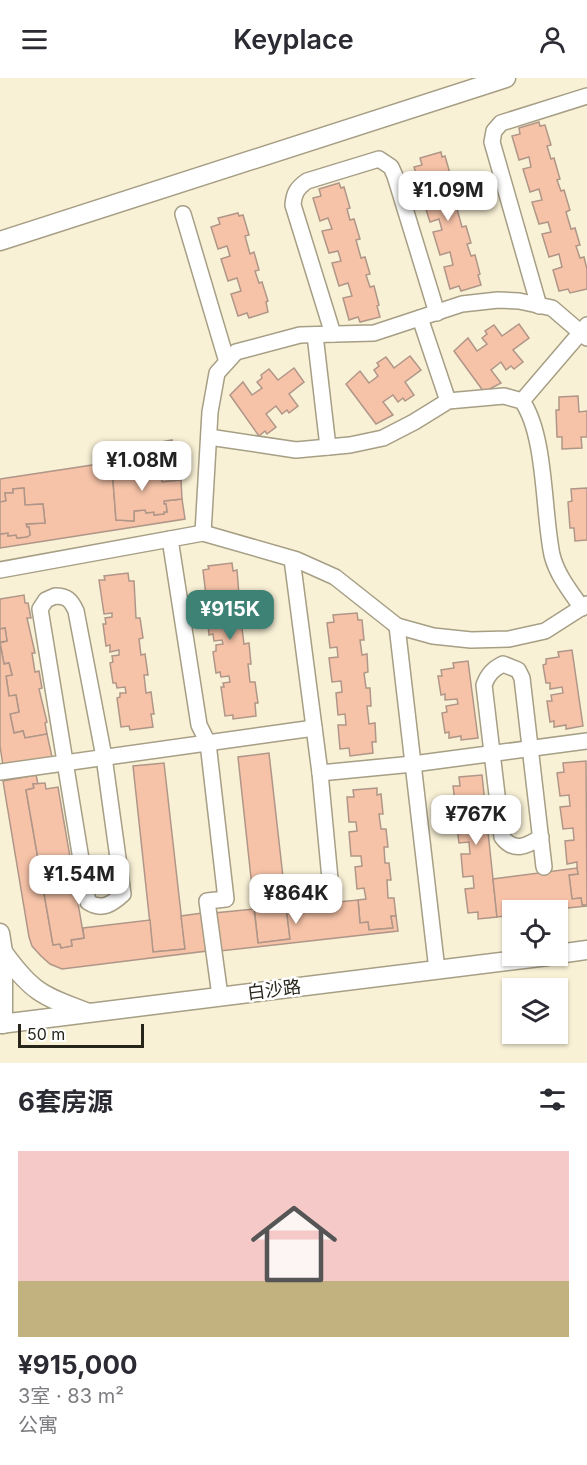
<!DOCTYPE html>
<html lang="zh">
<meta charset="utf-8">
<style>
:root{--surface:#fff;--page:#f2f2f3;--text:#2b2b33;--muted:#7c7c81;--accent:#3e8276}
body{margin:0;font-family:Inter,"Noto Sans SC",sans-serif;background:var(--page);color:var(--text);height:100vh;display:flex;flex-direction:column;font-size:22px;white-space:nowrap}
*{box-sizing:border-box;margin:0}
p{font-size:20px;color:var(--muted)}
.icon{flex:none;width:33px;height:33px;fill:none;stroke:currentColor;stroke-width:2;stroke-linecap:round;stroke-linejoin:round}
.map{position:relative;height:985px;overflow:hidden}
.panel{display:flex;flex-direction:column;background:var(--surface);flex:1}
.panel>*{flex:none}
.tools{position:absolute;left:502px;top:822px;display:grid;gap:12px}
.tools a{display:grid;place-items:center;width:66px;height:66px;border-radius:0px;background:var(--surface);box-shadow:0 2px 4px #0004;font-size:30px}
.scale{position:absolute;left:18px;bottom:15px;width:126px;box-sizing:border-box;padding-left:6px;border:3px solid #27241a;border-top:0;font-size:16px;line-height:21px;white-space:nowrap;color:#27241a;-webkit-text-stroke:4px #fefffe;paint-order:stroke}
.price{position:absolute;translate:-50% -51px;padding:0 14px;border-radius:12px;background:#fff;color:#222;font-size:20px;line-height:39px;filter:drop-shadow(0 2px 3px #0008)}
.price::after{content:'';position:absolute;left:50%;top:36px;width:18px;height:14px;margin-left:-9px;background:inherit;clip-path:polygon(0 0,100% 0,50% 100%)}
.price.selected{background:var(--accent);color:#fff}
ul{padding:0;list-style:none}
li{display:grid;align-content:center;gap:12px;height:318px;padding:0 18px}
li span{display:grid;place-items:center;height:186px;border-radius:0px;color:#555}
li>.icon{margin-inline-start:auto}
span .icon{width:108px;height:108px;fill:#fffc;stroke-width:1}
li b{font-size:26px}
h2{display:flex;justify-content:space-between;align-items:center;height:72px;padding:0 18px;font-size:26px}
header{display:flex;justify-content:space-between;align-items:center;height:78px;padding:0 18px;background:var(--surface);font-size:27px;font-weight:600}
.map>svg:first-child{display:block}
</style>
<header><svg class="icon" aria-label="menu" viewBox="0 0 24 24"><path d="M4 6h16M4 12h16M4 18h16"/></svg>Keyplace<svg class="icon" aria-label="person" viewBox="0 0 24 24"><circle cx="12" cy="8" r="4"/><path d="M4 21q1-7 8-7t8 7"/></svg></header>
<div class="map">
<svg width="587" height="985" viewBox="0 0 587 985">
<rect width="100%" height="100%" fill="#f9f1d6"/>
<g fill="#f6c3a8" stroke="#b09688" stroke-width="1.5">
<path d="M539,44l1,4 5,-1 6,20 -4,1 4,13 3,-1 6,21 -3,1 4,11 3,-1 6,20 -4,2 5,17 4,-1 5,17 -4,1 4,12 4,-1 3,12v20l-17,4 -2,-4 -9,2 -6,-21 9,-3 -3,-13 -10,3 -7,-23 9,-2 -3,-10 -9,2 -7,-22 10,-2 -3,-11 -9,3 -7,-23 8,-2 -2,-10 -10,3 -7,-24 8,-2 -1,-6z"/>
<path d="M441,74l1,5 3,-1 6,21 -3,1 4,11 3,-1 6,20 -4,1 5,18 4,-1 5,17 -4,1 4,12 4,-1 5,19 -2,1 3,10 -20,6 -2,-5 -9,3 -6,-22 9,-2 -3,-13 -10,3 -7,-23 9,-2 -3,-11 -9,3 -7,-22 10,-3 -3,-10 -9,3 -7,-23 8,-2 -2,-7z"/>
<path d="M339,105l2,5 3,-1 6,21 -3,1 3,11 4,-1 6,20 -4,1 5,18 4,-1 5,17 -4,1 4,12 4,-1 5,19 -2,1 3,11 -20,5 -2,-5 -9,3 -6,-22 9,-2 -4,-13 -9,3 -7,-23 9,-2 -3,-10 -9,2 -7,-22 10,-2 -4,-11 -8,3 -7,-23 8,-2 -2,-7z"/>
<path d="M238,135l1,3 4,-1 6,20 -4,1 5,18 4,-2 5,18 -4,1 4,12 3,-1 6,19 -2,1 2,10 -19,6 -2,-5 -9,3 -7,-22 10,-3 -4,-13 -9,3 -7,-22 9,-3 -3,-10 -9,3 -7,-22 9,-3 -2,-6z"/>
<path d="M519,246l10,14 -16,12 10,12 -9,7 -3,-3 -5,4 -5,-8 -10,8 10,13 -17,9 -30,-41 14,-13 9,13 10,-7 -5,-6 5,-4 -2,-3 9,-6 8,11z"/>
<path d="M410,278l11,14 -16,12 9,13 -9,6 -2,-3 -5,4 -5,-7 -10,7 10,13 -17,9 -30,-40 14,-13 9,12 9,-7 -4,-6 5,-4 -2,-3 9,-6 8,11z"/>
<path d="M294,290l10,14 -15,12 9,12 -9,7 -2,-3 -5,4 -6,-8 -10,8 10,13 -9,7 -2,-3 -6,5 -29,-41 13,-13 9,13 10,-7 -5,-6 5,-4 -1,-3 8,-6 9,11z"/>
<path d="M578,318l1,16 8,-1v26h-6l1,11 -20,1v-12h-5l-1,-27h3v-13z"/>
<path d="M172,362l9,40 -19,2 -1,-17 -11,1v4h-7v8l-11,1 -1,-15 -19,4 4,52 18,1v-10l11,-1 1,3 8,-1v3l10,-1v-2h3l-1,-8h-2v-3l18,-2 3,20 -185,29v-14l8,-1v3l8,-1 1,3 10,-1 3,-2 -1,-8h-2l-1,-3 19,-1 -2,-19 -18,1 -1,-17 -11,1v4h-8l1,8 -6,1v-23l138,-21 -2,-11z"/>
<path d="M131,386l1,15 11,-1v-8h7v-4l11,-1 1,17 19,-2 1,19 -18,2v3h2l1,8h-3v2l-10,1v-3l-8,1 -1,-3 -11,1v10l-18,-1 -4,-52z"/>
<path d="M24,410l1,17 18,-1 2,19 -19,1 1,3h2l1,8 -3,2 -10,1 -1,-3 -8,1v-3l-8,1v-32l6,-1 -1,-8h8v-4z"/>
<path d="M587,410v52l-12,1 -1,-13h-4l-2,-26 4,-1 -1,-12z"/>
<path d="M232,485l1,8 4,-1 3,38 4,-1 2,21h-4l2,16 5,-1 2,21h-3l2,18h5l3,21h-3l1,13 -23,3v-4l-8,1 -4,-29h3l-1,-4 7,-1 -1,-6 -8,1 -1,-5 -4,1 -3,-21 3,-1v-6l7,-1 -1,-4 -8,1 -1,-7 -4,1 -2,-21 2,-1v-6l7,-1 -1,-3 -8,1 -4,-34 6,-1 -1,-3z"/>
<path d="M128,495l1,8h5l2,37h4l3,20 -4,1 2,16 4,-1 3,21h-4l2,18 5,-1 3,22h-3l2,13 -23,3 -1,-4 -8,1 -4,-29 3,-1v-4h6l-1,-6 -8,1 -1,-5h-3l-3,-20 3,-1 -1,-6 7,-1v-5l-9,2v-7l-4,1 -3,-22h3l-1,-6 7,-1v-4l-8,1 -5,-34h6l-1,-4z"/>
<path d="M24,517l1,8h3l3,15h-4l8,35h-3l3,19 4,-1 3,17 -3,1 8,33 -2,1 2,11 -22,4 -2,-7 -9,2 -4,-19 9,-2 -3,-17 -7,1 -3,-20 6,-1 -3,-12 -5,1 -4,-21 7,-2 -2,-13 -5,1v-30z"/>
<path d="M357,535l1,7h4l2,20h-4l2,15 5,-1 1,18 -4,1 2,15h4l1,18h-4l2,18 6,-1 1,19h-4l1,11 -23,3 -1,-8 -9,1 -2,-24h8l-1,-11 -7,1 -2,-22 6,-1 -1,-11 -9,1 -3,-24 9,-1 -1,-10 -7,1 -3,-25 7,-1 -1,-7z"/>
<path d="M5,550l2,13 -7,1v-13z"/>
<path d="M0,565l4,21 5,-1 3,12 -6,1 3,20 7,-1 3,17 -9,2 4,19 9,-2 2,7 22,-4 5,23 -49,9 -3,-20z"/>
<path d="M572,572l11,76 -17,3v-4l-12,2v-6l-4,1 -3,-21h5l-1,-6 12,-2 -1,-6 -12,2v-6h-4l-3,-18 3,-1v-5l13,-2 -1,-5z"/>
<path d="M468,583l10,77 -17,2v-4l-12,2v-6l-4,1 -3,-20 5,-1 -1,-6 12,-2 -1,-5 -12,1v-6l-4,1 -3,-19h4l-1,-6 13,-2 -1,-5z"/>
<path d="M269,675l21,186 -32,4 -20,-186z"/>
<path d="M586,683l1,144h-5l-1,-7 -9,1 -3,-24 9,-1 -1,-6v-6l-10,2 -2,-23 9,-1 -1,-12 -10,1 -3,-22 10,-1 -1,-11 -9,1 -3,-23 7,-1 -1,-9z"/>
<path d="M164,685l21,186 -32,3 -20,-186z"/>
<path d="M36,697l2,9h-5l1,4 -8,2 27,155 7,-1 1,4 11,-2 -1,-6 13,-2 -1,-10 67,-8 3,32 32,-3 -4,-33 21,-3 5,38 -145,18 -12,-5 -9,-8 -9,-10 -3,-9 -26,-156z"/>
<path d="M482,697l15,142 -19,2v-7l-10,1 -3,-24 9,-1 -1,-12 -10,1 -2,-23h9l-1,-12 -10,1 -3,-22 10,-1 -1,-11h-9l-3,-23h7l-1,-9z"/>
<path d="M45,705l1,6 12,-2 26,151 -13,2 1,6 -11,2 -1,-4 -7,1 -27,-155 8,-2 -1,-4z"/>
<path d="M377,710v7l4,-1 2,20h-4l2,15h5l2,18h-4l1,16h4l2,17h-4l1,18h6l2,18h-5l2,12 -24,2 -1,-8 -8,1 -2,-23 8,-1 -2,-11 -7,1 -2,-22 7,-1 -1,-10h-10l-2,-24 8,-1 -1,-9h-7l-2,-25h7l-1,-7z"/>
<path d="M577,790l1,6 -9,1 3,24 9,-1 1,7 5,1 -39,4h-35v5l-16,2 -4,-38z"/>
<path d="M358,822l2,23 8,-1 1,8 24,-2 -2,-12h5l2,15 -178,20 -6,-38 40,-4 4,34 32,-4 -4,-32z"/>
</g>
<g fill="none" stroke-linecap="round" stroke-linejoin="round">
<g stroke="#a69e85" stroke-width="18">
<g id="minor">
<path d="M183,136l44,148"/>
<path d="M539,228l-47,-164 2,-11 7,-8 86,-27"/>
<path d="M420,240l28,83"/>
<path d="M333,256l-40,-129c1,-12 4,-17 14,-24l72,-22 12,8 4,9 42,137"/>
<path d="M315,257l13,112"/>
<path d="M522,323l65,-76"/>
<path d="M209,359l87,13 54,-5 33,-7 31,-16 34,-21 56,-5 18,5c24,34 21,111 30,154 5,20 18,36 30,53"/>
<path d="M203,455l7,-121 7,-39 19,-21 64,-17 74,-2 88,-29 36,-4 21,1 33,7 35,30"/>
<path d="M170,461l29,186 9,18 18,156 -19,2 13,95"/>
<path d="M292,481l28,214 10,106"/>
<path d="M0,492l203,-37 94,27 38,17 62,49 36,10 38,4 38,-1 36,-8 42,-27"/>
<path d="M55,518c12,0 16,4 21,15l28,146 19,137c-11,10 -21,17 -35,8l-48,-293 6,-9z"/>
<path d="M397,548l40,344"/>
<path d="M0,694l314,-44"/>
<path d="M320,695l93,-9 174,-23"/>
<path d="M541,759c-14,9 -27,16 -39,0l-18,-152c4,-11 9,-16 19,-21l15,6 4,8 22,189"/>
</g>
</g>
<g stroke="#a69e85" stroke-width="21">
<g id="tertiary">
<path d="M0,163l506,-163"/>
<path d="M0,855l3,19v72l-3,-10"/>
<path d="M3,874c28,39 39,44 83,60"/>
<path d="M558,876l29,-4"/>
<path d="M0,946l548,-68"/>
</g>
</g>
<use href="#minor" stroke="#fff" stroke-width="15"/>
<use href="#tertiary" stroke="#fff" stroke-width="18"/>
</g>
<g text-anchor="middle" stroke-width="5" stroke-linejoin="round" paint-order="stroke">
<g font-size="18" fill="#27241a" stroke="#fefffe">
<text transform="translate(274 912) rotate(-7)" y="6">白沙路</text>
</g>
</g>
</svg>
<div class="tools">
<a><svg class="icon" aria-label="locate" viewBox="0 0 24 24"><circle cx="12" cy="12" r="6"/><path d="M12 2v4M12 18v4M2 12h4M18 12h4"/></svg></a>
<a><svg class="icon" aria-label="layers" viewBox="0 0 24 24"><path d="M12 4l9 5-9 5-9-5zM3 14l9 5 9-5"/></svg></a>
</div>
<div class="scale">50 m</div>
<b class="price" style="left:448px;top:144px">¥1.09M</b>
<b class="price" style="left:142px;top:414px">¥1.08M</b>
<b class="price selected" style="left:230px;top:563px">¥915K</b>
<b class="price" style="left:476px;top:768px">¥767K</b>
<b class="price" style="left:79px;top:828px">¥1.54M</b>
<b class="price" style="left:296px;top:847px">¥864K</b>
</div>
<section class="panel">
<h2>6套房源<svg class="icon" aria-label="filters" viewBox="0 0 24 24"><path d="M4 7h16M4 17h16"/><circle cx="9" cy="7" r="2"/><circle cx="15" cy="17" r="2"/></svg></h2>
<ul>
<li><span style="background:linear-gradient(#f6c9c9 70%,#c2b280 0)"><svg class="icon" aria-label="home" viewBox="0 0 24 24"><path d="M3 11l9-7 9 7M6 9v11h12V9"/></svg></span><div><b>¥915,000</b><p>3室 · 83 m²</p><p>公寓</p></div></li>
</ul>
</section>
